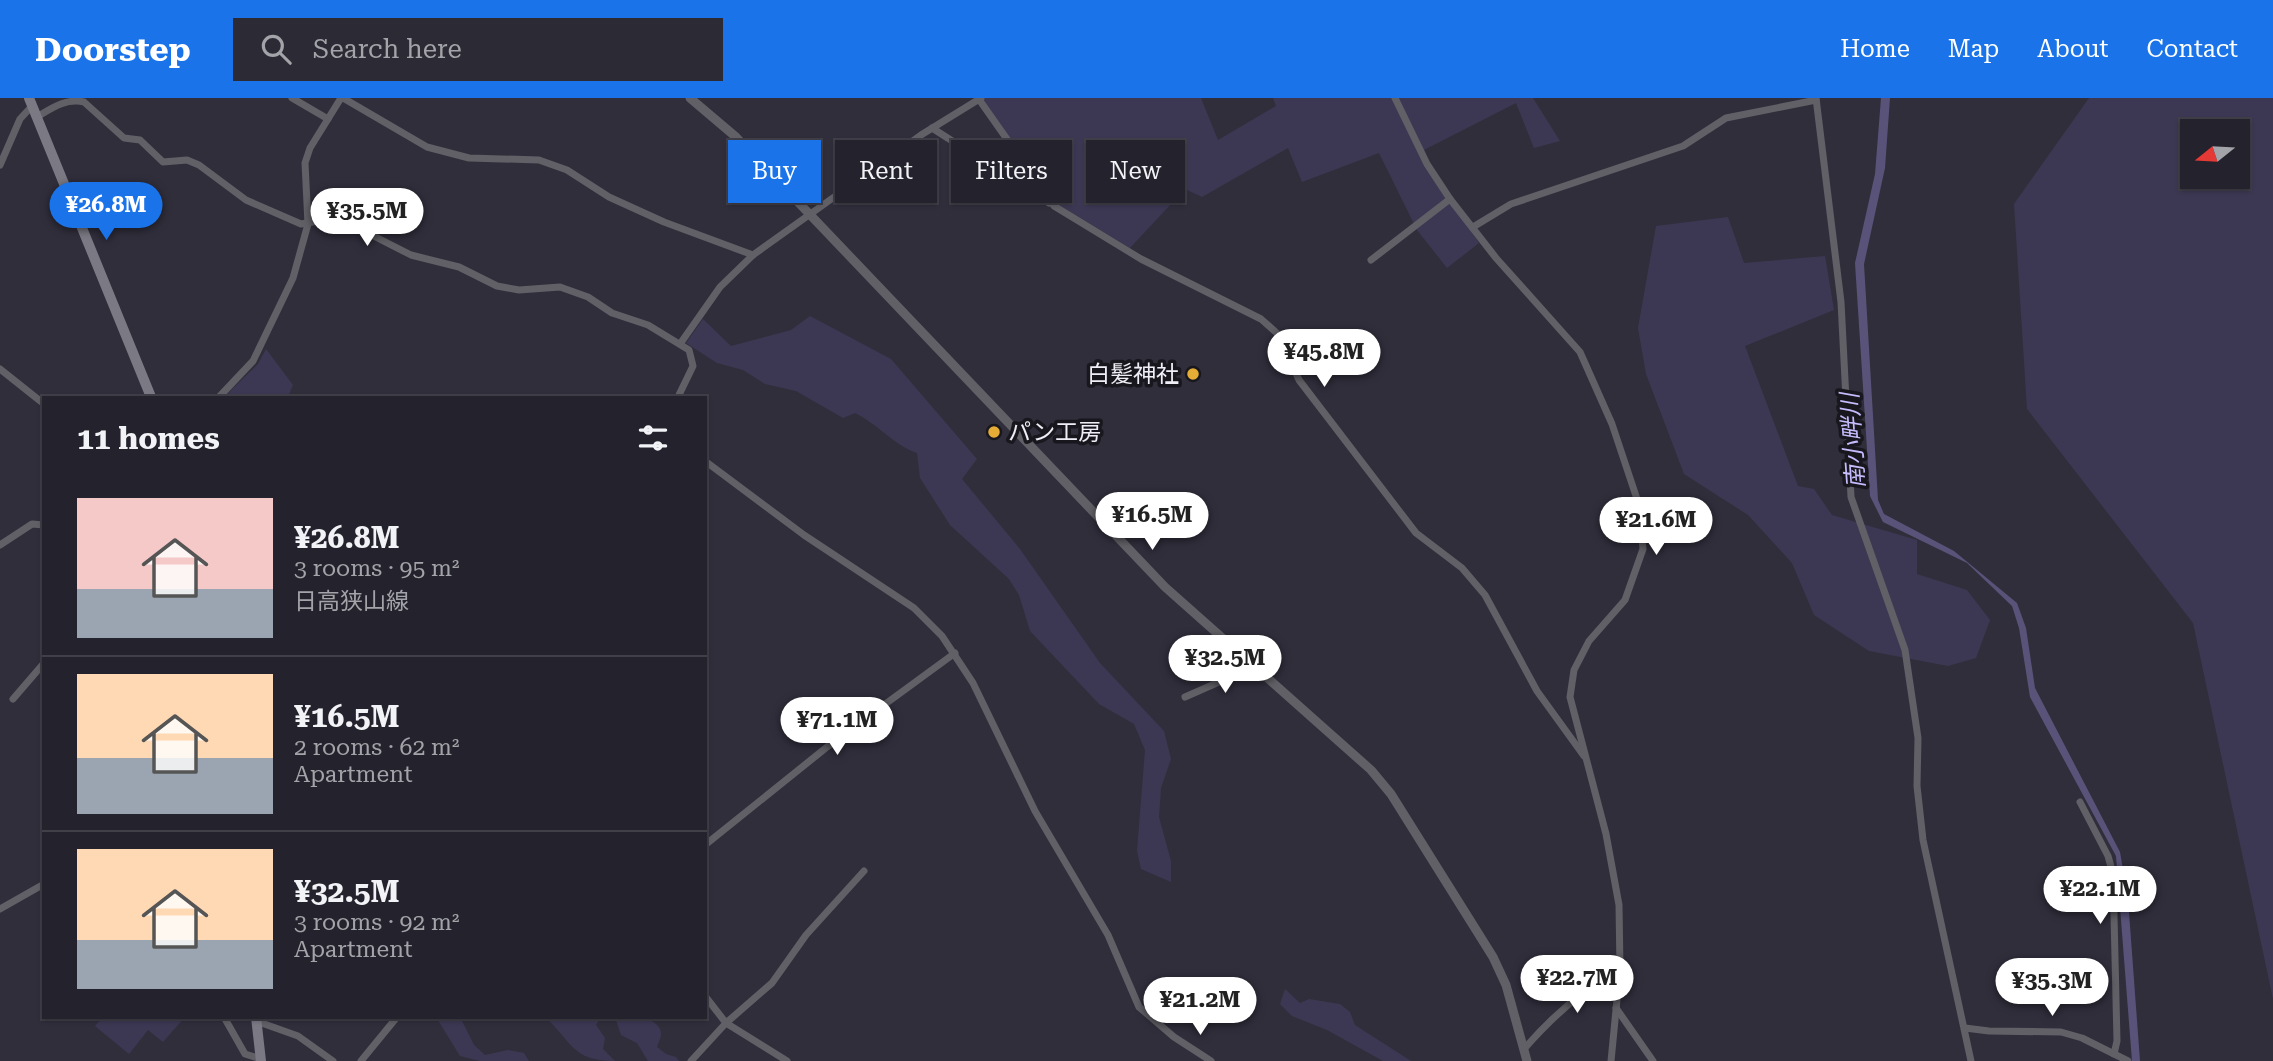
<!DOCTYPE html>
<meta charset="utf-8">
<style>
:root{--surface:#24222c;--page:#2c2a34;--text:#f1f3f6;--muted:#a3a4a9;--line:#413f48;--accent:#1a73e8}
body{margin:0;font-family:"Roboto Serif","Noto Sans JP",serif;background:var(--page);color:var(--text);height:100vh;display:flex;flex-direction:column;font-size:26px;white-space:nowrap}
*{box-sizing:border-box;margin:0}
p{font-size:23px;color:var(--muted)}
.icon{flex:none;width:38px;height:38px;fill:none;stroke:currentColor;stroke-width:2;stroke-linecap:round;stroke-linejoin:round}
.map{position:relative;flex:1;overflow:hidden}
.sheet{position:absolute;left:42px;top:298px;width:665px;height:623px;display:flex;flex-direction:column;background:var(--surface);border-radius:0px;box-shadow:0 2px 5px #0004,0 0 0 2px var(--line)}
.sheet>*{flex:none}
.top-card{position:absolute;left:728px;top:42px;width:665px;height:63px;display:flex;gap:14px}
.needle{width:46px;rotate:252deg}
.controls{position:absolute;left:2180px;top:21px;display:grid;gap:14px}
.controls a{display:grid;place-items:center;width:70px;height:70px;border-radius:0px;background:var(--surface);box-shadow:0 2px 5px #0004,0 0 0 2px var(--line);font-size:35px}
.price{position:absolute;translate:-50% -60px;padding:0 16px;border-radius:24px;background:#fff;color:#222;font-size:23px;line-height:46px;filter:drop-shadow(0 2px 4px #0008)}
.price::after{content:'';position:absolute;left:50%;top:42px;width:21px;height:16px;margin-left:-10px;background:inherit;clip-path:polygon(0 0,100% 0,50% 100%)}
.price.active{background:var(--accent);color:#fff}
ul{padding:0;list-style:none}
li{display:flex;align-items:center;gap:21px;height:175px;padding:0 35px}
li+li{border-top:2px solid var(--line)}
li span{display:grid;place-items:center;flex:none;width:196px;height:140px;border-radius:0px;color:#555}
li>.icon{margin-inline-start:auto}
span .icon{width:84px;height:84px;fill:#fffc;stroke-width:1}
li b{font-size:30px}
h2{display:flex;justify-content:space-between;align-items:center;height:84px;padding:0 35px;font-size:30px}
.tag{padding:0 24px;border-radius:0px;background:var(--surface);box-shadow:0 2px 5px #0004,0 0 0 2px var(--line);font-size:24px;line-height:63px}
.tag.active{background:var(--accent);color:#fff}
header{display:flex;align-items:center;gap:42px;box-sizing:border-box;height:98px;padding:0 35px;background:var(--accent);color:#fff}
header strong{font-size:33px}
nav{display:flex;gap:38px;margin-inline-start:auto;font-size:24px}
.search{width:490px;height:63px;background:var(--page);display:flex;align-items:center;gap:18px;box-sizing:border-box;padding:0 24px;border-radius:0px;color:var(--muted);font-size:26px}
.map>svg:first-child{display:block}
</style>
<header>
<strong>Doorstep</strong>
<div class="search"><svg class="icon" aria-label="search" viewBox="0 0 24 24"><circle cx="10" cy="10" r="6"/><path d="M15 15l6 6"/></svg>Search here</div>
<nav><a>Home</a><a>Map</a><a>About</a><a>Contact</a></nav>
</header>
<div class="map">
<svg width="2273" height="963" viewBox="0 0 2273 963">
<rect width="100%" height="100%" fill="#302e3b"/>
<g fill="#3c3853" fill-rule="evenodd">
<path d="M985,0h216l17,42 58,-34 -3,-8h260l27,43 -26,7 -18,-45 -98,50 61,90 -32,25 -30,-38 -38,-77 -77,29 -14,-34 -86,49 -17,-8 -55,59 -74,-45 -73,-103z"/>
<path d="M2089,0h184v901l-80,-376 -166,-214 -13,-205zM2193,33h45v46h-45z"/>
<path d="M1728,119l16,46 81,-7 9,54 -89,36 53,140 16,3 18,26 85,25v34l50,16 23,30 -14,38 -28,8 -79,-15 -55,-36 -22,-52 -44,-48 -64,-41 -38,-100 -8,-46 18,-102z"/>
<path d="M810,218l81,43 86,100 -15,20 58,70 80,114 64,68 7,28 -10,29 -2,29 12,44v21l-30,-13 -4,-18 8,-101 -11,-26 -35,-20 -69,-73 -11,-36 -10,-16 -59,-54 -30,-47 -3,-25c-25,-9 -39,-29 -62,-40l-12,5 -47,-27 -31,-7 -22,-14 -26,-7 -31,-20 17,-24 28,27 60,-16z"/>
<path d="M266,251l27,36 -5,12h-64l34,-33z"/>
<path d="M1285,891l15,14 9,-4 31,5 10,8 5,13 56,36h10h-38l-56,-31 -35,-14 -12,-12z"/>
<path d="M103,919h82l-22,25 -15,-12 -19,24 -34,-28z"/>
<path d="M436,919h24l14,28 11,10 23,-5 16,3 5,8h-49l-20,-5z"/>
<path d="M545,919h56l-5,8 9,13 -2,11 12,12c-44,0 -43,-20 -70,-44z"/>
<path d="M615,919c12,0 48,-2 46,19 -1,4 -3,7 -4,11l9,7 10,3 3,4h-31l-11,-18 -16,-8z"/>
</g>
<path fill="#595379" d="M1881,0h9l-5,70 -21,96 14,236 6,14 70,37 63,52 9,25 9,60 85,164 8,47 12,162h-8l-16,-205 -86,-159 -11,-69 -7,-22 -45,-43 -84,-41 -13,-26 -15,-233 20,-89z"/>
<g fill="none" stroke-linecap="round" stroke-linejoin="round">
<g stroke="#606066" stroke-width="7">
<path d="M292,0l36,21"/>
<path d="M343,0l84,49 42,11 70,2 28,10 42,27 55,25 89,33"/>
<path d="M978,0l76,108 87,53 120,60 18,16 20,45 117,153 46,35 23,27 52,96 47,65"/>
<path d="M1395,0l32,66 23,35 46,59 84,94 32,72 27,81 4,44 -18,51 -36,41 -15,29 -4,27 36,137 13,71 1,64 -9,92"/>
<path d="M1816,0l25,204 10,195 54,153 13,88 -1,48 6,54 48,221"/>
<path d="M37,19c15,-9 29,-19 47,-15l40,36 16,2 23,22 24,-2 12,5 47,35 55,24 29,-5 30,10 51,26 48,12 38,19 22,4 41,-3 28,10 24,16 36,12 41,25 4,16 -15,31"/>
<path d="M932,30l117,75"/>
<path d="M0,67l20,-46 12,-13"/>
<path d="M1473,129l38,-23 172,-58 43,-28 90,-18"/>
<path d="M1371,162l79,-61"/>
<path d="M680,246l40,-57 33,-32 168,-120 60,-37"/>
<path d="M0,271l44,35"/>
<path d="M219,299l34,-36 40,-83 15,-54 -3,-61 5,-15 31,-50"/>
<path d="M705,363l99,74 110,73 28,28 31,47 62,128 73,124 31,72 35,30 37,24"/>
<path d="M0,447l32,-21 12,1"/>
<path d="M1185,599l68,-30"/>
<path d="M13,601l31,-36"/>
<path d="M2080,704l28,54 5,18 4,167 -3,13"/>
<path d="M705,747l127,-102 123,-90"/>
<path d="M0,811l44,-25"/>
<path d="M705,898l21,27 61,38"/>
<path d="M1616,910l37,53"/>
<path d="M224,919l21,37 16,5"/>
<path d="M256,923l42,15 35,25"/>
<path d="M1965,930l24,3 72,1 21,6 46,23"/>
<path d="M1524,951c28,-32 58,-60 96,-80"/>
<path d="M361,963l36,-44"/>
<path d="M691,963l35,-38 46,-40 34,-48 58,-64"/>
</g>
<path stroke="#606066" stroke-width="9" d="M690,0l46,39 429,450 206,183 20,24 102,163 13,28 21,76"/>
<g stroke="#7b7a84" stroke-width="10">
<path d="M29,0l122,299"/>
<path d="M256,919l5,44"/>
</g>
</g>
<g fill="#e5ad36" stroke="#18171d" stroke-width="2.5">
<circle cx="1193" cy="276" r="7"/>
<circle cx="994" cy="334" r="7"/>
</g>
<g text-anchor="middle" stroke-width="7" stroke-linejoin="round" paint-order="stroke">
<g font-size="23" fill="#efeef7" stroke="#18171d" text-anchor="end">
<text x="1179" y="284">白髪神社</text>
<text x="1008" y="342" text-anchor="start">パン工房</text>
</g>
<g font-size="24" font-style="italic" fill="#c6bbfc" stroke="#18171d">
<text transform="translate(1853 343) rotate(-94)" y="8">南小畔川</text>
</g>
</g>
</svg>
<div class="controls">
<a><svg class="needle" viewBox="-14 -14 28 28"><path d="M0-13l5 13h-10z" fill="#e53935"/><path d="M0 13l5-13h-10z" fill="#a3a4a9"/></svg></a>
</div>
<b class="price active" style="left:106px;top:144px">¥26.8M</b>
<b class="price" style="left:367px;top:150px">¥35.5M</b>
<b class="price" style="left:1324px;top:291px">¥45.8M</b>
<b class="price" style="left:1152px;top:454px">¥16.5M</b>
<b class="price" style="left:1656px;top:459px">¥21.6M</b>
<b class="price" style="left:1225px;top:597px">¥32.5M</b>
<b class="price" style="left:837px;top:659px">¥71.1M</b>
<b class="price" style="left:2100px;top:828px">¥22.1M</b>
<b class="price" style="left:1577px;top:917px">¥22.7M</b>
<b class="price" style="left:2052px;top:920px">¥35.3M</b>
<b class="price" style="left:1200px;top:939px">¥21.2M</b>
<div class="top-card">
<a class="tag active">Buy</a>
<a class="tag">Rent</a>
<a class="tag">Filters</a>
<a class="tag">New</a>
</div>
<section class="sheet">
<h2>11 homes<svg class="icon" aria-label="filters" viewBox="0 0 24 24"><path d="M4 7h16M4 17h16"/><circle cx="9" cy="7" r="2"/><circle cx="15" cy="17" r="2"/></svg></h2>
<ul>
<li><span style="background:linear-gradient(#f6c9c9 65%,#9aa5b1 0)"><svg class="icon" aria-label="home" viewBox="0 0 24 24"><path d="M3 11l9-7 9 7M6 9v11h12V9"/></svg></span><div><b>¥26.8M</b><p>3 rooms · 95 m²</p><p>日高狭山線</p></div></li>
<li><span style="background:linear-gradient(#ffd9b3 60%,#9aa5b1 0)"><svg class="icon" aria-label="home" viewBox="0 0 24 24"><path d="M3 11l9-7 9 7M6 9v11h12V9"/></svg></span><div><b>¥16.5M</b><p>2 rooms · 62 m²</p><p>Apartment</p></div></li>
<li><span style="background:linear-gradient(#ffd9b3 65%,#9aa5b1 0)"><svg class="icon" aria-label="home" viewBox="0 0 24 24"><path d="M3 11l9-7 9 7M6 9v11h12V9"/></svg></span><div><b>¥32.5M</b><p>3 rooms · 92 m²</p><p>Apartment</p></div></li>
</ul>
</section>
</div>
